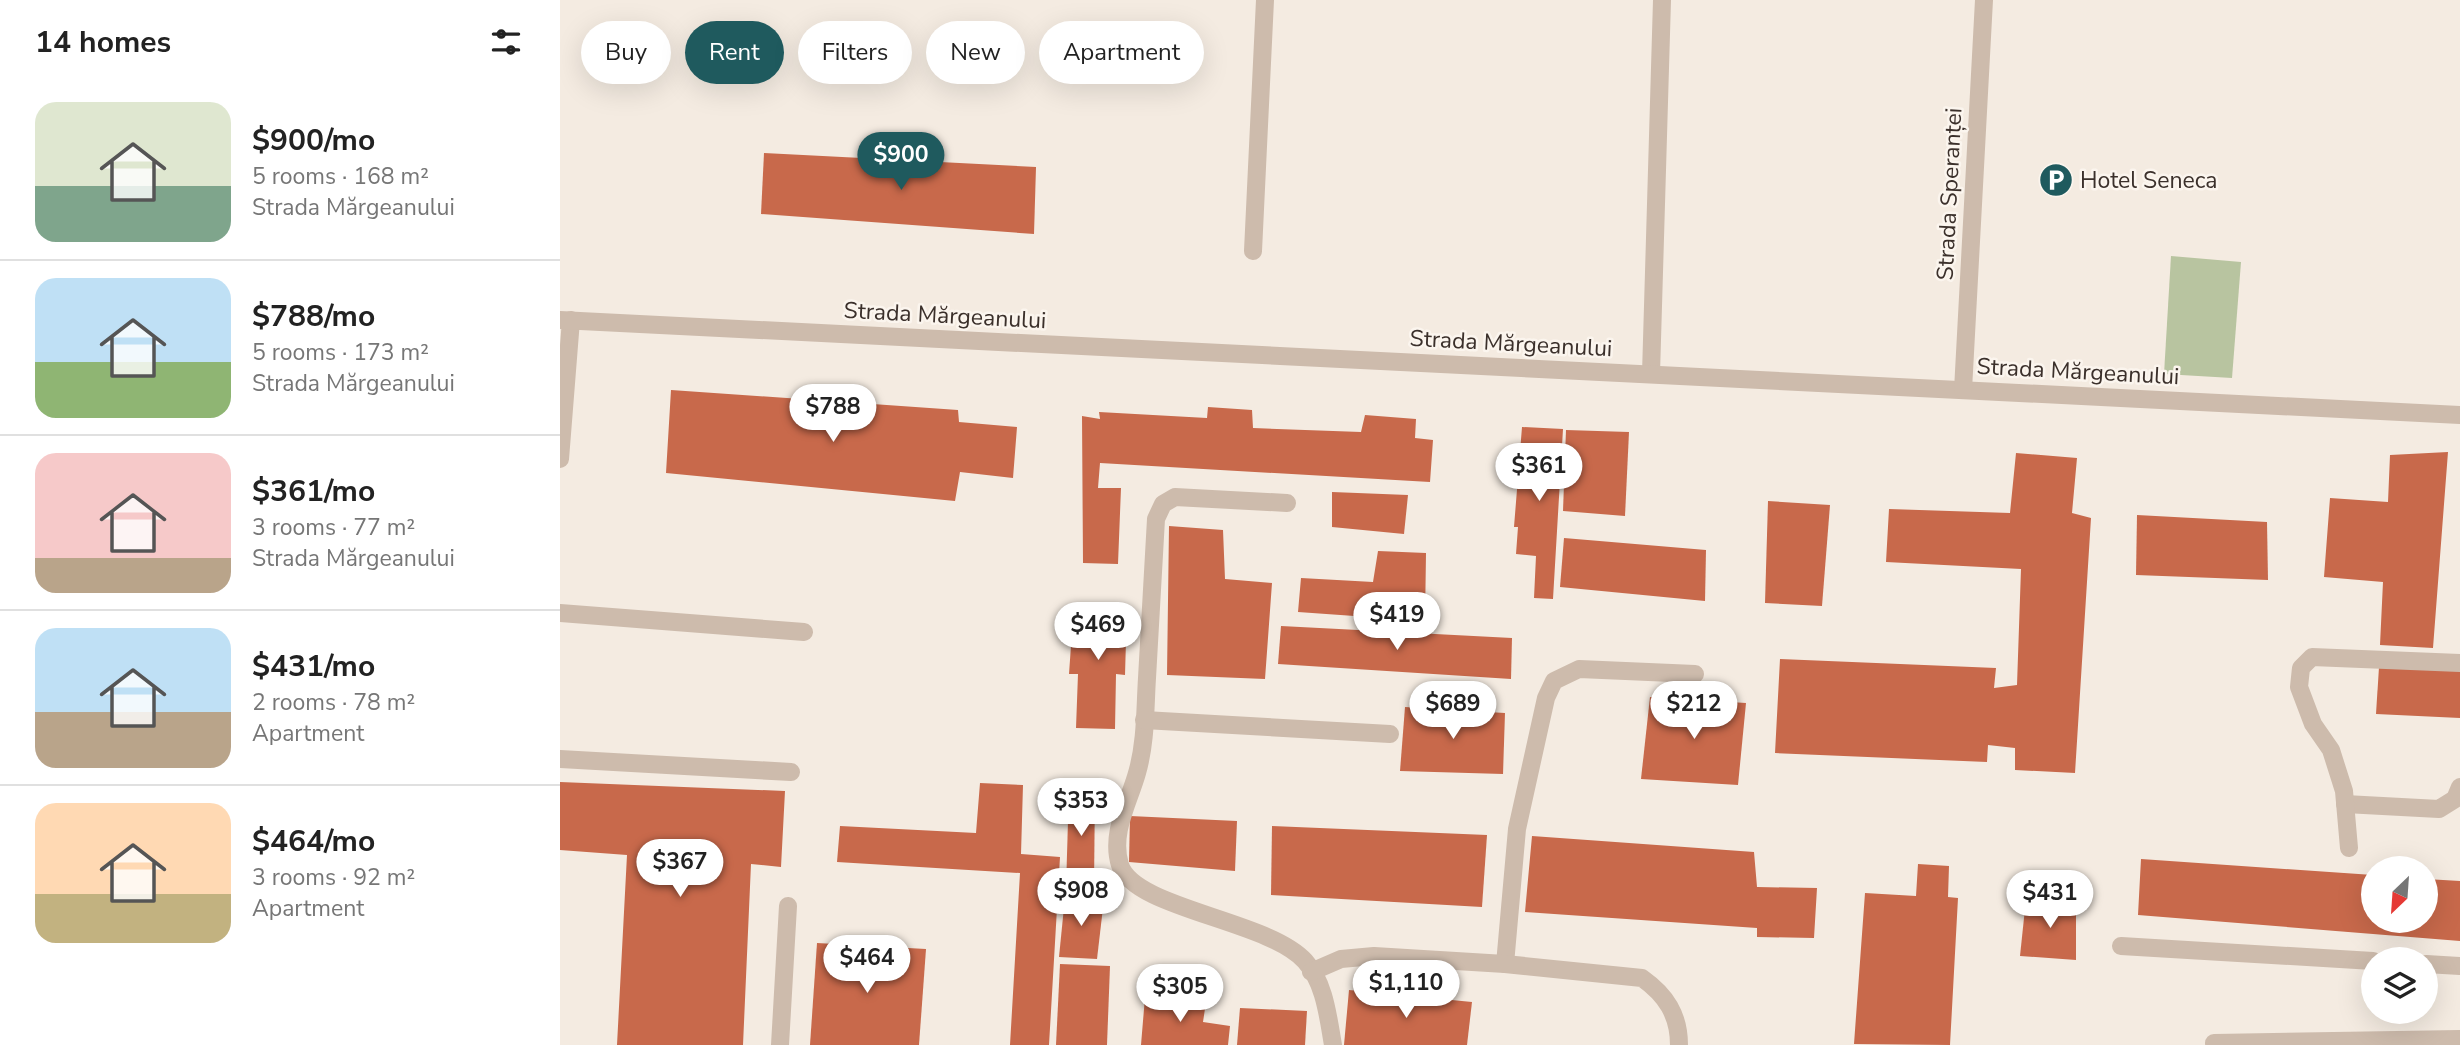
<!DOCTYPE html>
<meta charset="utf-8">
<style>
:root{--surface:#fff;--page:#f6f6f6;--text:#222;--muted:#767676;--line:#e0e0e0;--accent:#1f5a5e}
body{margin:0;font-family:"Nunito Sans",sans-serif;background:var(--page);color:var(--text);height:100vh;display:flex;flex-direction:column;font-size:26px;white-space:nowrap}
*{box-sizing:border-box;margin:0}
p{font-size:23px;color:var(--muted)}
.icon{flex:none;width:38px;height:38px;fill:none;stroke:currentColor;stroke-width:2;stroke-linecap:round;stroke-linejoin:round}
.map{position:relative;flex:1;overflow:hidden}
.details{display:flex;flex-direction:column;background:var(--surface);width:560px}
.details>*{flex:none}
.banner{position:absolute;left:21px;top:21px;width:665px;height:63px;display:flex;gap:14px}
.needle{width:46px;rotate:205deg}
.buttons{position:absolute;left:1801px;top:856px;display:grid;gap:14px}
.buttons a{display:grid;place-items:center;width:77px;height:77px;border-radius:50%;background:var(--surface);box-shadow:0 7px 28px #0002;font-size:35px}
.price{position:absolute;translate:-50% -60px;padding:0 16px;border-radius:24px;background:#fff;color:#222;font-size:23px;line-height:46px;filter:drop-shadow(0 2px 4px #0008)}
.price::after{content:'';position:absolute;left:50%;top:42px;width:21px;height:16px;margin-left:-10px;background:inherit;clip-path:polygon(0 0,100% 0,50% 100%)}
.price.current{background:var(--accent);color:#fff}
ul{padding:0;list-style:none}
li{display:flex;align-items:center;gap:21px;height:175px;padding:0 35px}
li+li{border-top:2px solid var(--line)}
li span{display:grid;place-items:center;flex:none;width:196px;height:140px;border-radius:21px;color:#555}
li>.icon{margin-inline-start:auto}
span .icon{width:84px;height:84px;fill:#fffc;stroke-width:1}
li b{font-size:30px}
h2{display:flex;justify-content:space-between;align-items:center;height:84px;padding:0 35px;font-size:30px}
.chip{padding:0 24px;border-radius:32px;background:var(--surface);box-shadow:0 7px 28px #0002;font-size:24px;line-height:63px}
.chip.current{background:var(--accent);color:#fff}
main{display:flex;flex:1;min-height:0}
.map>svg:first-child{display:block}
</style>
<main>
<section class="details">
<h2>14 homes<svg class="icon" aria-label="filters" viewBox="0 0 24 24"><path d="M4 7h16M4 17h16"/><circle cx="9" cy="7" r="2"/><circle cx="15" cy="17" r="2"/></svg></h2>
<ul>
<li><span style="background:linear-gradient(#dfe7d0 60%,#7fa58c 0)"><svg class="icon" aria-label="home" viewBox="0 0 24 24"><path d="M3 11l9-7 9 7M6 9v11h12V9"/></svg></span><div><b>$900/mo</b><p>5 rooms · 168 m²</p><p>Strada Mărgeanului</p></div></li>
<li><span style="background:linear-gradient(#bfe0f5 60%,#8fb573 0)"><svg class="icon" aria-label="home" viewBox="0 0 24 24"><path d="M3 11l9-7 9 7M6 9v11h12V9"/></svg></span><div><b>$788/mo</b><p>5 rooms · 173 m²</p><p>Strada Mărgeanului</p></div></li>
<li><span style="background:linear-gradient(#f6c9c9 75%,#b9a48a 0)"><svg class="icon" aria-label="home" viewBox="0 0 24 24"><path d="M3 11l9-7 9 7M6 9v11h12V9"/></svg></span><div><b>$361/mo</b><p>3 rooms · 77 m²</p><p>Strada Mărgeanului</p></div></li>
<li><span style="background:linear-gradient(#bfe0f5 60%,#b9a48a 0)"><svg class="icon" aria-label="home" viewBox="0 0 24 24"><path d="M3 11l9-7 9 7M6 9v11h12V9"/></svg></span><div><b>$431/mo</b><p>2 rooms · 78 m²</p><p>Apartment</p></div></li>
<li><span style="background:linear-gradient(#ffd9b3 65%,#c2b280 0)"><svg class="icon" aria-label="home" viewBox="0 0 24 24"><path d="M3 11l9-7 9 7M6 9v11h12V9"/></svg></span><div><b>$464/mo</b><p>3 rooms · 92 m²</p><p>Apartment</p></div></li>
</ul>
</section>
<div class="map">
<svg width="1900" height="1045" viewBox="0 0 1900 1045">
<rect width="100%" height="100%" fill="#f4ebe1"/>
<path fill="#b8c4a0" d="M1611,256l70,6 -9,116 -68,-4z"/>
<g fill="#c8694b">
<path d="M204,153l272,14 -2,67 -273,-20z"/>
<path d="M111,390l287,20 1,12 58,5 -4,51 -53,-6 -5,29 -289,-28z"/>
<path d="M648,407l44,3 1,18 108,4 4,-17 51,4 -1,19 18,2 -3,42 -330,-19 -2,25h23l-3,76 -35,-1 -1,-147 18,3 -1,-7 108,6z"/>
<path d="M962,427l41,2 -10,170 -19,-1 2,-42 -20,-2 2,-27h-4z"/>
<path d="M1006,430l63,2 -4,84 -62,-5z"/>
<path d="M1888,452l-15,196 -53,-3 3,-63 -59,-5 6,-79 58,4 2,-47z"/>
<path d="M1456,453l61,5 -5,55 19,5 -16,255 -60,-3v-22l-27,-3 -1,17 -212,-9 5,-94 216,9 -2,20 23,-3 4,-116 -135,-7 3,-53 121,4z"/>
<path d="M772,492l76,3 -4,39 -72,-7z"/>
<path d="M1208,501l62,4 -8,101 -57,-3z"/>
<path d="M1577,515l130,7 1,58 -132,-5z"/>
<path d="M609,526l54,4 2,49 47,4 -7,96 -98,-4z"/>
<path d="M1004,538l142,12 -1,51 -145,-14z"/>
<path d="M818,551l48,2 -1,68 -127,-9 3,-34 72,4z"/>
<path d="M514,603l53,3 -2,69 -9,-1 -1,55 -39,-1 2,-54h-9z"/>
<path d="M721,626l231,12 -1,41 -233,-15z"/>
<path d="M1819,667l81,4v47l-84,-4z"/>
<path d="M1090,697l96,6 -8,82 -97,-6z"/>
<path d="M845,707l100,6 -2,61 -103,-3z"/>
<path d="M0,782l225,9 -4,76 -30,-3 -8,181h-126l10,-190 -67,-5z"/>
<path d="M420,783l43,2 -2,69 39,3 -11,188h-39l10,-172 -183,-11 3,-36 136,7z"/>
<path d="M535,786l-1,101 -28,1 3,-100z"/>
<path d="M570,816l107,5 -2,50 -106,-9z"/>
<path d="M712,826l215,9 -5,72 -211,-12z"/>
<path d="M972,836l222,16 3,35 60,1 -3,50 -57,-1v-9l-232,-16z"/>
<path d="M1581,859l232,16v45h53v-41l34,2v60l-322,-26z"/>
<path d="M1358,864l31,2 -1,31 10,1 -8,147 -96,-1 11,-151 51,3z"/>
<path d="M505,897l39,2 -7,60 -38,-2z"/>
<path d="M1466,899l50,2v59l-56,-4z"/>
<path d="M257,943l109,6 -7,96h-109z"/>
<path d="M500,964l50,2 -3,79h-51z"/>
<path d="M789,990l123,12 -5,43h-123z"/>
<path d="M585,997l61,5 -3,20 27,4 -2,19h-87z"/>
<path d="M680,1008l67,3 -2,34h-68z"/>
</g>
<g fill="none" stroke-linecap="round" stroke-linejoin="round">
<g stroke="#cdbbac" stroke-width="18">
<path d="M693,251l12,-251"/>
<path d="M1091,374l11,-374"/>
<path d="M0,459l11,-139"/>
<path d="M727,503l-112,-6 -12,7 -7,15c-3,53 -6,106 -9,159 -2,31 -1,64 -10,95 -8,29 -27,60 -17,92 14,44 148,55 185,96 20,22 23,56 28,84"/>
<path d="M0,613l244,19"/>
<path d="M584,720l246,14"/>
<path d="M0,759l231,13"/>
<path d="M1785,804l94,5 16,-10 5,-12"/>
<path d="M1789,848l-5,-57 -13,-41 -18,-26 -14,-37 2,-19 11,-11 148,6"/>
<path d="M1561,946l252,15"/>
<path d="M945,964l12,-135 29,-131 8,-17 25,-12 116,5"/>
<path d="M1866,964l34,2"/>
<path d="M751,972l30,-13 33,-3 131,8 137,14c24,17 37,37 37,67"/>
<path d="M1654,1043l246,-4"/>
<path d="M220,1045l8,-139"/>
</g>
<g stroke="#cdbbac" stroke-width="18">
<path d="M0,320l1900,95"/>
<path d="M1403,390l21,-390"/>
</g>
</g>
<defs>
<g id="parking-disc" transform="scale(1.75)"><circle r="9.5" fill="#1f5a5e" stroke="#fbf5ee"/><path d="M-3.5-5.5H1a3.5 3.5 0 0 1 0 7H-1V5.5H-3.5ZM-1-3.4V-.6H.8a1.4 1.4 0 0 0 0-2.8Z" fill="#fff"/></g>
</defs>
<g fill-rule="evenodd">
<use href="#parking-disc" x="1496" y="180"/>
</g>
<g text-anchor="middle" stroke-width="5" stroke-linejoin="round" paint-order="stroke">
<g font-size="23" fill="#3b302b" stroke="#fbf5ee" text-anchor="start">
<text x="1520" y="188">Hotel Seneca</text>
</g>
<g font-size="23" fill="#3b302b" stroke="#fbf5ee">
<text transform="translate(1389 194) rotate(-87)" y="8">Strada Speranței</text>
<text transform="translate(385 315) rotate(3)" y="8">Strada Mărgeanului</text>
<text transform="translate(951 343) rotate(3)" y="8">Strada Mărgeanului</text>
<text transform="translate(1518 371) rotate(3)" y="8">Strada Mărgeanului</text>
</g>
</g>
</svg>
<div class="buttons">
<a><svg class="needle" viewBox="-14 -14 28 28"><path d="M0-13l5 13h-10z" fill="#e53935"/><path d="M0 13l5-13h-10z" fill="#767676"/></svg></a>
<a><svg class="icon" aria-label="layers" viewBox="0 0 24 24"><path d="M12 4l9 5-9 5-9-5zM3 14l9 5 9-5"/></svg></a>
</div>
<b class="price current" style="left:341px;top:192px">$900</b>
<b class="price" style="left:273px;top:444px">$788</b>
<b class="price" style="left:979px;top:503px">$361</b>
<b class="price" style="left:837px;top:652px">$419</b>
<b class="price" style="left:538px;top:662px">$469</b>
<b class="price" style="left:893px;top:741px">$689</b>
<b class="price" style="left:1134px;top:741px">$212</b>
<b class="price" style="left:521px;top:838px">$353</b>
<b class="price" style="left:120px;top:899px">$367</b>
<b class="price" style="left:521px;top:928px">$908</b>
<b class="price" style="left:1490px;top:930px">$431</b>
<b class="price" style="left:307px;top:995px">$464</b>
<b class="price" style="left:846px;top:1020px">$1,110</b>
<b class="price" style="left:620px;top:1024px">$305</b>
<div class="banner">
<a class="chip">Buy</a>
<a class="chip current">Rent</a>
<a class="chip">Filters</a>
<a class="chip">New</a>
<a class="chip">Apartment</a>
</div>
</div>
</main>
